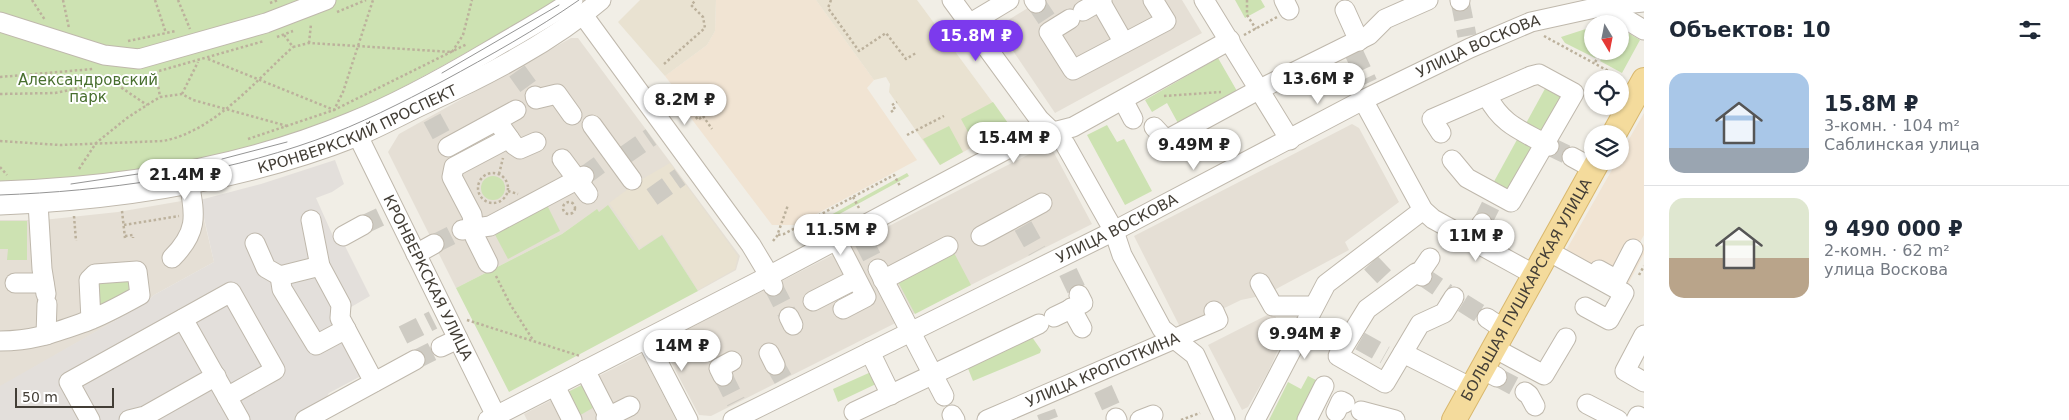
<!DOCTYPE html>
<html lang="ru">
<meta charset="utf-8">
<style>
:root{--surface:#fff;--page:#f2f2f3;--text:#1f2937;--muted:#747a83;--line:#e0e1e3;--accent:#7c3aed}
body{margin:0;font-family:"DejaVu Sans",sans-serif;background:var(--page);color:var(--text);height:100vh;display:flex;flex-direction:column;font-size:19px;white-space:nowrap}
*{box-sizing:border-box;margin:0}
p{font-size:16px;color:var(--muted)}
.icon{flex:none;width:28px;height:28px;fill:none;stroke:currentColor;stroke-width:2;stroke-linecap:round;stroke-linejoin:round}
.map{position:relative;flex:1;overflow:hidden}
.drawer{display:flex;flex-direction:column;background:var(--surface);width:425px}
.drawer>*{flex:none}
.needle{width:32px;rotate:170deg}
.buttons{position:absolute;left:1584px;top:15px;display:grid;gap:10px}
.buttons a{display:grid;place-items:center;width:45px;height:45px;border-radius:50%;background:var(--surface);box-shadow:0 1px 4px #0004;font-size:25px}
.scale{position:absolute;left:15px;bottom:12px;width:99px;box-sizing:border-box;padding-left:5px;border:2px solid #433e36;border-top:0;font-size:14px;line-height:18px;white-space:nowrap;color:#433e36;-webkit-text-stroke:4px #fff;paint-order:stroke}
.price{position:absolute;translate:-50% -42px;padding:0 11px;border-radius:18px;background:#fff;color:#222;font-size:16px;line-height:32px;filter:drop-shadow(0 1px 2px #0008)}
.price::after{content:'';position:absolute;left:50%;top:30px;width:15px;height:11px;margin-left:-8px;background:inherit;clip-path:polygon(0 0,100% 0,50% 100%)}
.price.selected{background:var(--accent);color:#fff}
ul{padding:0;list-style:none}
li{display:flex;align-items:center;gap:15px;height:125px;padding:0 25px}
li+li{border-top:1px solid var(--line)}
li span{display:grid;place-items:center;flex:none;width:140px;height:100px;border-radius:15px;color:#555}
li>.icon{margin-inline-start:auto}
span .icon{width:60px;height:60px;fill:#fffc;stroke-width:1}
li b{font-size:21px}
h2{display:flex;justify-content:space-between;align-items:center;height:60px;padding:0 25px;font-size:21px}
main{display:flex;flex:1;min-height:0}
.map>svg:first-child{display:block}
</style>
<main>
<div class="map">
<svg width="1644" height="420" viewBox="0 0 1644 420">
<rect width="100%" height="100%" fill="#f1eee6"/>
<g fill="#e5dfd5">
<path d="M1041,0h141l20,33 -147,80 -58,-86z"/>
<path d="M571,38h7l162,218 -4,14 -38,21 -36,-55 -23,14 -43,-40 -34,24 -106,54 -68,-136 11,-18z"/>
<path d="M1352,124l7,4 40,74 -54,40 4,8 -84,45 -24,5 -60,29 -47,-93z"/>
<path d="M1045,146l7,3 40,75 -381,192 -12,-1 -38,-72z"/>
<path d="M199,198l15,64 -60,33 -10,9 -144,83v-167h43l75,-8z"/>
<path d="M1273,312l12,23 -17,37 -20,35 -6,3 -34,-65z"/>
<path d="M642,354l34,66h-149l-3,-6z"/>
</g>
<g fill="#f1e4d3">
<path d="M716,0h100l58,80 -7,8 50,72 -121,65h-24l-94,-124 3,-4 -16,-21 42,-31 8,-14z"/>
<path d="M1644,113v122l-4,7 4,3v9l-18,34 -62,-34 53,-93h3v-6z"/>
</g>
<path fill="#e3dfdb" d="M335,160l9,24 -12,8 -16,6 21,47 6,-3 27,54 -24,14 17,65 -34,18 -15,27h-314v-34l144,-82 10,-9 60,-33 -14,-62 61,-16z"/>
<g fill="#e9e2d1">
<path d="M640,0h76l-1,31 -8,14 -42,31 -47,-54z"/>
<path d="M816,0h101l93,126 -70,39 -51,-73 1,-8 -4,-7 -12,3z"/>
<path d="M670,163l68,93 -3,13 -37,21 -35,-56 -23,14 -31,-45 30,-22z"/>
</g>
<g fill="#cde2b2">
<path d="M0,0h558c-50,29 -100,58 -151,85 -40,21 -80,42 -124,56 -92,27 -187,35 -283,42z"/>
<path d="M1235,0h26l4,7 -20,11z"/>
<path d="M1592,27v24l7,1 -4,6 -30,-15 -4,-6z"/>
<path d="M1622,29l18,11 -18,33 -22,-12 4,-6 14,-1 3,-6 -1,-16z"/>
<path d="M1218,58l19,33 -58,34 -12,-22 -15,9 -7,-12z"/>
<path d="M1547,85l19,10 -56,103 -19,-11z"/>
<path d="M993,102l17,24 -35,19 -14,-26z"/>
<path d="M1107,125l10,17 7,-3 28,52 -27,14 -38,-70z"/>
<path d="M949,126l14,26 -23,13 -17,-26z"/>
<path d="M907,173l2,3 -108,59 -1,-3z"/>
<circle cx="493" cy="188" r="12"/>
<path d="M545,201l15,30 -52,28 -16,-30z"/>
<path d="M608,205l31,45 23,-15 36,56 -189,101 -53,-104 106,-54 35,-25 2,3z"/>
<path d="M0,221h27v39h-20l1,-11h-8z"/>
<path d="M952,249l19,36 -56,29 -19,-36z"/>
<path d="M135,276l2,16 -43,24 3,-38z"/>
<path d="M1032,337l9,13 -1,3 -67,28 -6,-15z"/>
<path d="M871,372l5,12 -38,18 -5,-13z"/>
<path d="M1308,376l14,7 -19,37h-34l19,-38 13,7z"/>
<path d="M584,384l12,22 -19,11 -13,-23z"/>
</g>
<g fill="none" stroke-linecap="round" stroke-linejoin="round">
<g stroke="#cecbc3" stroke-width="19" stroke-dasharray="19 9" stroke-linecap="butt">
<path d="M1460,1l7,35"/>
<path d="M1036,3l16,24"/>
<path d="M1354,53l14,30"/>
<path d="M517,71l18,25"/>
<path d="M432,118l12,22"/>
<path d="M1549,146l23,11"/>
<path d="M625,155l26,-18"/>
<path d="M584,176l22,-16"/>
<path d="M652,197l28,-20"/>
<path d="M1482,223l12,-24"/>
<path d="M363,225l17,-8"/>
<path d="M1023,226l14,25"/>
<path d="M863,240l15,29"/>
<path d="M434,244l28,-14"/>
<path d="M1371,263l20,21"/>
<path d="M1068,272l11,23"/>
<path d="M1422,276l25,17"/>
<path d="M773,286l16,31"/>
<path d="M1463,303l24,15"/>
<path d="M403,335l30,-15"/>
<path d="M1360,341l25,14"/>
<path d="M415,360l26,-13"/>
<path d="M775,365l8,14"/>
<path d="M723,376l13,26"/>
<path d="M1497,377l28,15"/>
<path d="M1103,389l13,29"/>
<path d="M1046,412l3,8"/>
</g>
<g stroke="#bfb8ac" stroke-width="21">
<g id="minor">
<path d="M952,0l87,119 26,25 49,87 8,24 40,74 33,26 30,65"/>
<path d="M1034,0l2,3"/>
<path d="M1204,0l86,140"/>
<path d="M1284,0l5,10"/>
<path d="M1460,0v1"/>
<path d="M1100,1l24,42"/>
<path d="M1604,6l40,24"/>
<path d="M1345,10l14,31"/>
<path d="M1083,11l19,-11"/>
<path d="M583,15l168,230 18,30 4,11"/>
<path d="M1070,19l-21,13 24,38 93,-49 -13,-21"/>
<path d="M0,22l104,33 35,4 127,-36 60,-23"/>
<path d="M969,24l40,-24"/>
<path d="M535,96l1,3 21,-5 15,21"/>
<path d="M1487,96c16,30 34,34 62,50"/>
<path d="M1123,100l10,19"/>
<path d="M1363,100l60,110 10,9 102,56"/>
<path d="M592,125l40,55"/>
<path d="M1154,127l12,13 94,-51 109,-54 16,-16 43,-19"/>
<path d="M502,128l12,17 6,4 16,-7"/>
<path d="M1441,133l-9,-14 99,-43 8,-2 35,19 -63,109 -44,-24 -15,-18"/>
<path id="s1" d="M358,136l140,284"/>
<path d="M448,147l68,-37"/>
<path d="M1572,157l22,12"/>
<path d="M562,159l26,35"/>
<path d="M0,191c119,-4 241,-23 351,-69 48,-19 94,-45 138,-71 28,-17 57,-32 84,-51"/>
<path d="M38,203l4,66 4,25"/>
<path id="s2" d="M0,205c121,-5 245,-24 358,-69 24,-10 47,-23 71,-34 59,-27 123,-60 172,-102"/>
<path d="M311,220l9,46 21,39 -1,13 34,64"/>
<path d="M462,230l28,-4 94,-50"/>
<path d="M343,236l20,-11"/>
<path d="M981,236l61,-33"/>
<path d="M836,239l30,58 -23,12"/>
<path d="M1472,241l10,-18"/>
<path d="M255,243l11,25 14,8 40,-10"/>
<path d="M1548,251l76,42 -15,27 -24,-13"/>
<path d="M416,254l18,-10"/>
<path d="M172,258c25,-25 24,-41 17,-75"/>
<path d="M488,263l-13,-26 -3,-22 -20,-38 2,-10 55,-29"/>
<path d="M878,269l66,127"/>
<path d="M1599,270l18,10 16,-31"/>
<path d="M1419,274l11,-16"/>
<path d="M280,276l2,13 34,56 30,-16"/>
<path d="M1422,276l-6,-3 -49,36 -29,47 47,27 35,-59 24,-11 10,-16"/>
<path d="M883,280l65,-34"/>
<path d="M15,283h29"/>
<path d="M1260,283l13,23h41"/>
<path d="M813,301l43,-22"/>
<path d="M1071,308l11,20"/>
<path d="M789,317l4,8"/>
<path d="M1054,317l29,-14 -4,-8"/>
<path d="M1487,318l18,12"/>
<path d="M183,319l57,101"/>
<path d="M46,335l1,-31"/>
<path d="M1644,335l-19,36 19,11"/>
<path d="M646,339l42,81"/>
<path d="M0,341c33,0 54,-8 85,-19 19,-7 37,-17 55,-27l-3,-24 -42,3 -6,6 2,40"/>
<path d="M441,347l17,-8"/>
<path d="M1494,348l50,27 22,-37"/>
<path d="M870,352l21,43"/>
<path d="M769,353l6,12"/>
<path d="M1403,353l69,35"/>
<path d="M1482,369l15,8"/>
<path d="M585,370l24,47"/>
<path d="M723,376l-4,-8 13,-7"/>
<path d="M555,386l17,34"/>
<path d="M1525,392l4,3 6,11"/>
<path d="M1587,404l31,16"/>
<path d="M1361,411l34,9"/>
<path d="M854,412l185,-88"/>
<path d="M1336,412l5,-11 4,2"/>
<path d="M952,415l3,5"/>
<path d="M606,418l24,-12"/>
<path d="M1116,418l1,2"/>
<path d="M90,420l-21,-38 162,-90 44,78 -48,27"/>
<path d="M129,420l16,-4 71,-40"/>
<path d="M305,420l110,-60"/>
<path d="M488,420l275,-141 263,-140 47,-12 157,-87"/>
<path id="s3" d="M733,420l381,-189 249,-131 107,-52 61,-26 73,-16 40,-4"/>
<path id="s4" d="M987,420l231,-100 -4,-9"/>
<path d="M1140,420l13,-5"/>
<path d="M1255,420l71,-136 97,-74"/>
<path d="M1307,420l17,-34"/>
<path d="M1636,420l2,-4 6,3"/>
</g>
</g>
<g stroke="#d8b76d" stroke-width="26">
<g id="major">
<path d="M1614,134l30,-54"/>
<path id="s5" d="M1454,420l144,-259"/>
</g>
</g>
<g stroke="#bcb19c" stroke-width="2.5" stroke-dasharray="2.5 2.5" stroke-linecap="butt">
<path d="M32,0l13,20"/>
<path d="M63,0l6,28"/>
<path d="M155,0l11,33"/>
<path d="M178,0l12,29"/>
<path d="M831,0l-3,8 31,43 27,-18 20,26 10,-6"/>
<path d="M1247,0v15l9,14"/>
<path d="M270,3l8,-3"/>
<path d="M337,12l29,-12"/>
<path d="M284,35l9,12 16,-4 143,9 11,-17 9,-35"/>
<path d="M1244,35l33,-18"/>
<path d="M1544,36l79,43"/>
<path d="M277,37l16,-6"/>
<path d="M128,41l48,-10"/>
<path d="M309,43l2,-19"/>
<path d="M208,59l126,51 9,-18 30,-92"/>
<path d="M1595,62l8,-11"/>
<path d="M664,64l41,-36 -2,-11 -12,-12 5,-5"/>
<path d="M159,71l105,-30"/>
<path d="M156,72l4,25"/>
<path d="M0,77l93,-8"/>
<path d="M113,82l34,23"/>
<path d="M0,94l55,-1 87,-18"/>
<path d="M182,94l16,-32"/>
<path d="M1164,96l57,-4"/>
<path d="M695,97l-4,-6 2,-2 5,7"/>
<path d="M891,112l4,-3 -3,-4 5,-3"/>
<path d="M693,113l5,7 5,-4 9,13"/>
<path d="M683,120l13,-10"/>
<path d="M907,135l37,-19"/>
<path d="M248,139l86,-29 133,-66"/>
<path d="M0,141l60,4 103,-4c52,-10 92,-60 130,-94"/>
<path d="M0,167l7,8"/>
<path d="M79,169l17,-26 31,-25 20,-13 13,-8 22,-3 11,6 94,26"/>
<circle cx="493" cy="188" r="15"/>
<path d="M499,174l4,-16"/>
<path d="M508,191l10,3"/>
<path d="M853,197l6,11"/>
<circle cx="569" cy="208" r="6"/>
<path d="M122,211l3,27"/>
<path d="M74,216l2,25"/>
<path d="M124,225l55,-9"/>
<path d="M778,235l6,-1 110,-59 6,11"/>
<path d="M125,236l8,-1v3"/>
<path d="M773,241l4,-5 11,-31"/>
<path d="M1639,275l5,-9"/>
<path d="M496,276l14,28 23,36"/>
<path d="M467,320l113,36"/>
<path d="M1181,420l19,-7"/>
</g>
<use href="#minor" stroke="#fff" stroke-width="19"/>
<use href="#major" stroke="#f4db9c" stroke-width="24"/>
<g stroke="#959595" stroke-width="1">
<path d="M442,73l117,-68"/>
<path d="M222,159l65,-17"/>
<path d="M71,184l87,-13"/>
<path d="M0,195c106,-4 215,-19 316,-55 44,-16 85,-37 127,-59 46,-25 93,-51 136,-81"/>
</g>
</g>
<g text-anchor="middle" stroke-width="4" stroke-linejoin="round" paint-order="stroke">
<g font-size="15" fill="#433e36" stroke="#fff">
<text dy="5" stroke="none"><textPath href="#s3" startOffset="834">УЛИЦА ВОСКОВА</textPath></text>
<text dy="5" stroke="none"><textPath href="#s2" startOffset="368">КРОНВЕРКСКИЙ ПРОСПЕКТ</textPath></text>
<text dy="5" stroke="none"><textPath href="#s3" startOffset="429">УЛИЦА ВОСКОВА</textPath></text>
<text dy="5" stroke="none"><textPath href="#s1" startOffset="158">КРОНВЕРКСКАЯ УЛИЦА</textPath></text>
<text dy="5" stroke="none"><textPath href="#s5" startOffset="149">БОЛЬШАЯ ПУШКАРСКАЯ УЛИЦА</textPath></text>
<text dy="5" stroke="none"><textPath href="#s4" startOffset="126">УЛИЦА КРОПОТКИНА</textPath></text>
</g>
<g font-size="15" fill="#486f2f" stroke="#fff">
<text x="88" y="85">Александровский<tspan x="88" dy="17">парк</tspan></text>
</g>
</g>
</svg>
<div class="buttons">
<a><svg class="needle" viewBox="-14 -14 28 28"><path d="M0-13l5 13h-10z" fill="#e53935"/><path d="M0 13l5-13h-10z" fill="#747a83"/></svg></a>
<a><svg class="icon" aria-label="locate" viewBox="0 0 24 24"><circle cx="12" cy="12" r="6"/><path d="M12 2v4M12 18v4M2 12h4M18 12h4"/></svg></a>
<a><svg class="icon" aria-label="layers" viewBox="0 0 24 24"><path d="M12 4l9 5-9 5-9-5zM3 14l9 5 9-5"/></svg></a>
</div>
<div class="scale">50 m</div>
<b class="price selected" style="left:976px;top:62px">15.8M ₽</b>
<b class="price" style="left:1318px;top:105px">13.6M ₽</b>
<b class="price" style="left:685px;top:126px">8.2M ₽</b>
<b class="price" style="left:1014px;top:164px">15.4M ₽</b>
<b class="price" style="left:1194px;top:171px">9.49M ₽</b>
<b class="price" style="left:185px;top:201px">21.4M ₽</b>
<b class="price" style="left:841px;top:256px">11.5M ₽</b>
<b class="price" style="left:1476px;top:262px">11M ₽</b>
<b class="price" style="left:1305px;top:360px">9.94M ₽</b>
<b class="price" style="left:682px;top:372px">14M ₽</b>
</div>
<section class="drawer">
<h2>Объектов: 10<svg class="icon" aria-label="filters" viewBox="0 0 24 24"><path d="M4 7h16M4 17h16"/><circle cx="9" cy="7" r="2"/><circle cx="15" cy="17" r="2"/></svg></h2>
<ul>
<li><span style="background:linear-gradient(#a9c7e8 75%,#9aa5b1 0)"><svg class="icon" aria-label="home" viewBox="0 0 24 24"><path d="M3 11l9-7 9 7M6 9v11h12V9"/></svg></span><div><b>15.8M ₽</b><p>3-комн. · 104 m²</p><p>Саблинская улица</p></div></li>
<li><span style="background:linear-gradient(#dfe7d0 60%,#b9a48a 0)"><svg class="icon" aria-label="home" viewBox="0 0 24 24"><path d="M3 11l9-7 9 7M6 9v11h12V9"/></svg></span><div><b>9 490 000 ₽</b><p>2-комн. · 62 m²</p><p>улица Воскова</p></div></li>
</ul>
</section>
</main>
